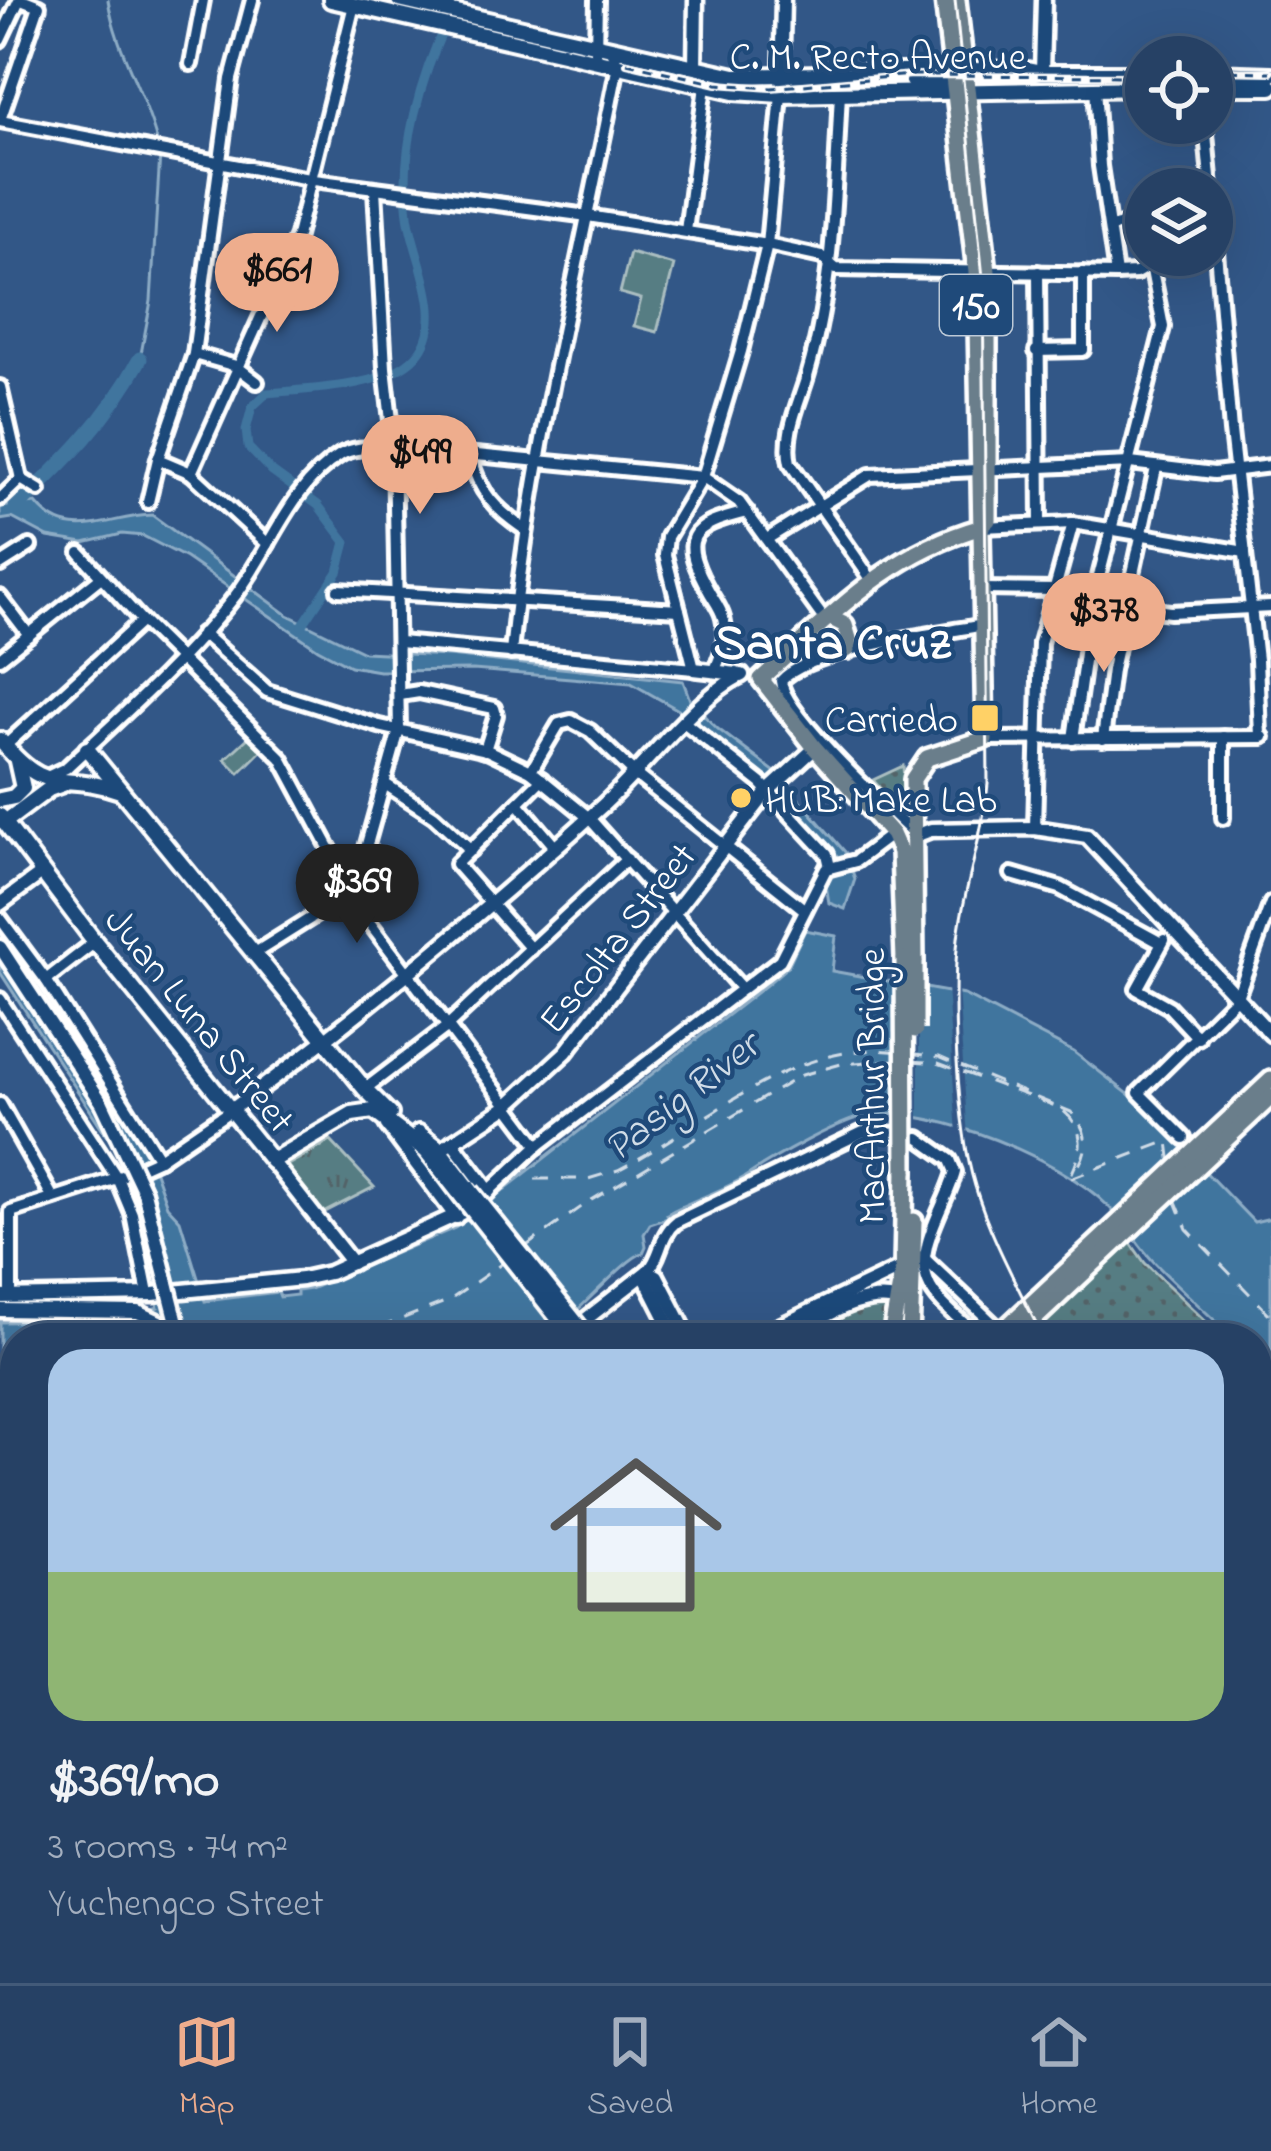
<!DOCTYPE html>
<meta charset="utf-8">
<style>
:root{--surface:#264165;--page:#2e486b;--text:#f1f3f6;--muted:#a4afbf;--line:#425a79;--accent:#eead8d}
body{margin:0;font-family:"Indie Flower",sans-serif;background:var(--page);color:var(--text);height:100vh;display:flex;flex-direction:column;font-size:45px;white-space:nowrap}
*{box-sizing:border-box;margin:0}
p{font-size:39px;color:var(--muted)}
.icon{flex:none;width:66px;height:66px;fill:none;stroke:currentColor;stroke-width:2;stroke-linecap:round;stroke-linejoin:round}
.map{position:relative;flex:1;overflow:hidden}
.sheet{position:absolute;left:0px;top:1323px;width:1272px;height:660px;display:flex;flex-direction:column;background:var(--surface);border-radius:48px 48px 0 0;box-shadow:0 12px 48px #0002,0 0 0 3px var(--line)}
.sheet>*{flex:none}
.tools{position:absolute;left:1125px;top:36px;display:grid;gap:24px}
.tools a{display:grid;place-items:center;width:108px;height:108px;border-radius:50%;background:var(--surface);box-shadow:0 12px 48px #0002,0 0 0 3px var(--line);font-size:60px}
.price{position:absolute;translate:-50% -102px;padding:0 27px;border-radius:42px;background:var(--accent);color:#111;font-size:39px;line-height:78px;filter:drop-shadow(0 3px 6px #0008)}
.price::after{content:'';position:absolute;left:50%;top:72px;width:36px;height:27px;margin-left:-18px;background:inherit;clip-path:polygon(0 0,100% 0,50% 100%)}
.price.on{background:#222;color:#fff}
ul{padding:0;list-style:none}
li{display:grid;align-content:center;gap:24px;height:636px;padding:0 48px}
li+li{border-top:3px solid var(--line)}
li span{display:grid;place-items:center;height:372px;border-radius:36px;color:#555}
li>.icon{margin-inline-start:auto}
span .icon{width:216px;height:216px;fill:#fffc;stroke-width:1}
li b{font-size:51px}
.menu{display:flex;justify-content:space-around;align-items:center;height:168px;border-top:3px solid var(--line);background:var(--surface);font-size:33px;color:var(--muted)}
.menu a{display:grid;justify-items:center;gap:6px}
.menu .on{color:var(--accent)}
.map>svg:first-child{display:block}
</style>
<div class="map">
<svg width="1271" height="1983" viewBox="0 0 1271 1983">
<defs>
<pattern id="grass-tufts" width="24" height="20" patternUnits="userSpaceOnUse" patternTransform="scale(3)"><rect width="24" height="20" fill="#577d83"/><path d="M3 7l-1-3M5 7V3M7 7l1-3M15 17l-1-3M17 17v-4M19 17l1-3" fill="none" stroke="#526468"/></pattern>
<pattern id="park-dots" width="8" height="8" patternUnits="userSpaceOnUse" patternTransform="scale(3)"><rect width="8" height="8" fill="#577d83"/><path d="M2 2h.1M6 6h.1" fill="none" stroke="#526468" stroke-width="1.8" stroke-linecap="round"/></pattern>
</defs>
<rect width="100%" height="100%" fill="#325787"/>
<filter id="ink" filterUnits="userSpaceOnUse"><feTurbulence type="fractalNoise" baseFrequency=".00833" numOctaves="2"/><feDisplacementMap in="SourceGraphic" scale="24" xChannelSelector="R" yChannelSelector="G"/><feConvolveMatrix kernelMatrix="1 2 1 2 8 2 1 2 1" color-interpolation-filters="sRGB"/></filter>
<g filter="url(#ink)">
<g fill="url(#grass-tufts)" stroke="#abbec1" stroke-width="3">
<path d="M249,737l13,13 -23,23 -14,-14z"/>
<path d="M331,1141l43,46 -53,27 -37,-47z"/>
<path d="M15,1505v67l-15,-1v-63z"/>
<path d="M915,1968h102l-13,15h-89z"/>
</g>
<g fill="url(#park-dots)" stroke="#abbec1" stroke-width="3">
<path d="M903,766l4,47 -2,5 -32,-38z"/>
<path d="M1130,1242l15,21 78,75h-174l-9,-19z"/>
<path d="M894,1303l-7,35h-84l64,-33z"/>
<path d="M1257,1374l14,15v37l-14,11z"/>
<path d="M15,1805v76l-15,-12v-45z"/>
</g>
<path fill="#577d83" stroke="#abbec1" stroke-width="3" d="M630,253l44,12 -17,67 -23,-6 7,-27 -21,-6z"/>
<g fill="#41749e" stroke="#8dacc5" stroke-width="3">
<path d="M36,503c33,42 72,13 116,12l136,100 76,37 85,4 234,25 8,22 27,26 57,43 71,81 9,26 -10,30 -16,-6 -3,-18 10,-25 -4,-7 -66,-72 -84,-69 -51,-29 -158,-13 -94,1 -29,-5 -32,-17 -132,-91 -43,-22 -21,-2 -38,9 -36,-6 -36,-19 -12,2v-13z"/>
<path d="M805,930l31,6 -4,35 132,24 110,57 61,47 119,123 17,-4v160l-14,-15v-25h-23c-27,-25 -55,-50 -80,-76 -17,-18 -29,-40 -47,-57 -48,-47 -170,-97 -236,-90 -27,2 -101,45 -123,60 -26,17 -55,24 -81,39l1,4 -18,6 -6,10 2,12 -3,7c-18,5 -66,62 -92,80l-17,-1 -14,6h-505v150l-15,3v-169l120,-2 38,-13 -6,-24 8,-3 -5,-17 -7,2 -15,-78 -11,-28 -122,-187v-41l146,215 21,60 13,14 25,81 73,-9 2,5 17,-2v-4l13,-2 145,-61 311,-243 22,-19z"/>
</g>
<g fill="#325787">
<path d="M919,980v143h-21z"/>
<path d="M947,986l11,2 10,151 -11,-4z"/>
</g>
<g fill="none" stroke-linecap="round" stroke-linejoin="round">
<g stroke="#8dacc5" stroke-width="3">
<path d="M108,0c8,51 38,95 50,145"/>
<path d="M140,359l11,-58 9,-147"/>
</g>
<path stroke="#41749e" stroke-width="9" d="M302,626l36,-54 8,-30 -28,-37 -47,-34 -23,-24 -2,-17 6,-23 15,-14c42,-4 120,-5 149,-37 34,-37 -3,-99 -8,-141 -9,-65 13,-138 40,-196"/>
<path stroke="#41749e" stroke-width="15" d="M16,508c50,-48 91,-88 124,-149"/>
<g stroke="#d0dce7" stroke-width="3" stroke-dasharray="15 12" stroke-linecap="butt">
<path d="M909,1053l30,4 132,55c19,20 19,39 3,61"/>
<path d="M911,1061l27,2 120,44c29,20 26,43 11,72"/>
<path d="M1071,1178l97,-37 3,25"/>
<path d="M535,1179h53l30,-9c88,-45 176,-133 282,-118"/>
<path d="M1175,1199l12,30 84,87"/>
<path d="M525,1247l65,-46 212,-126 39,-11 55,-4"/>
<path d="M353,1338l97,-38 57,-40"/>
<path d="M0,1403l15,-1"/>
</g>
<g stroke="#fff" stroke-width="20">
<g id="minor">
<path d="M0,40l19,-40"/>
<path d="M596,52l1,-52"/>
<path d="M191,64l12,-64"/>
<path d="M1095,87l5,79 16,108"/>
<path d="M840,93c-5,93 -6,190 -32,280 -8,28 -25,61 -18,90l81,116"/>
<path d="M0,120l39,-114 -15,-6"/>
<path d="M0,121l314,59 274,36 179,29 55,12 14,12 280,5 20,-1 31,-18"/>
<path d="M1205,123l6,66"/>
<path d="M1212,203l19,228 26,229 3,76"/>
<path d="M1110,228l36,-9"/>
<path d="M686,231l19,-145"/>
<path d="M1038,272l2,251"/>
<path d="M1036,351l47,-1v-77"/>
<path d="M194,354l42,12 21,16"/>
<path d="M0,387l21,92"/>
<path d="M470,456c8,36 27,55 56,74"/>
<path d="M158,459l33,14 77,71"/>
<path d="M191,473l106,-237 57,-231"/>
<path d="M21,479l18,11"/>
<path d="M0,499l21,-20"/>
<path d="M148,502l10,-43 36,-105 37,-275 21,-79"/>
<path d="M982,527l91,-4 172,29"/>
<path d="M767,539l103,-64 260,-12 84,10 57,-7"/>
<path d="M80,553l62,68 139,137 88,164 169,224"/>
<path d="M0,565l30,-19"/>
<path d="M984,589l71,1"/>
<path d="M338,590l341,20"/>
<path d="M0,597l29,38"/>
<path d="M1053,597l117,15 101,-5"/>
<path d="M202,633l65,58 112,35 108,24 44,21 58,47 153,171"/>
<path d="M399,642l295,27 -29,-114 2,-18 36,-60 38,-126 26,-106 14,-150"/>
<path d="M511,653c20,-200 69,-392 107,-588l-8,-16"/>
<path d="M0,658l101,-81"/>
<path d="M714,672c8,-18 14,-34 9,-54 -2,-9 -9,-18 -13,-25 -32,-56 -21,-67 37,-81"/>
<path d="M400,695l19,-3 75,16 2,7 -11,35"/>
<path d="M685,723l76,60 66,71 3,13"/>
<path d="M985,739l278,-2"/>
<path d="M1073,739l19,-135 71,-277 -12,-62"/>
<path d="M1103,739l9,-69 44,-202"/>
<path d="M5,746l137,-125"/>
<path d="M531,771l28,-47 12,-3 19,10 46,44 169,135"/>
<path d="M45,778l21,-10c58,-54 120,-109 169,-172 35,-45 54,-109 105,-141 14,-9 38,-7 54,-8l309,30 36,25 87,120"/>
<path d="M385,784l49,32 37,34"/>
<path d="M518,803l38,45"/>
<path d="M1223,818v-81"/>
<path d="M1035,828l5,-185 33,-120"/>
<path d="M913,833c-27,-26 -130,-120 -132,-152 29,-33 156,-47 203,-56"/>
<path d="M1012,874l48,14 101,55"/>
<path d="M0,918l46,62 113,179"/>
<path d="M1164,940l-27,49 32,18 29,31"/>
<path d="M531,949l-75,-85 86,-85"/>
<path d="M255,953l99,-62 45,-161 -5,-283 -9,-79 -10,-179"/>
<path d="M46,980l49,-38"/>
<path d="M0,999l117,179 15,36 16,80"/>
<path d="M365,1089l79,-60 183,-170"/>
<path d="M0,1104l53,94"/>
<path d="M919,1138l31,22 5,12c-8,31 -41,77 -27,110 8,21 36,40 52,56"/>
<path d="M1184,1138l-45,-45 98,-96 34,-94"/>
<path d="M489,1191l46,-43 245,-188 46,-91 30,-8 36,-27"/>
<path d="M922,1256l80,76"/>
<path d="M648,1271c14,-15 11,-35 28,-49l187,-90 35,2"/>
<path d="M11,1297v-85l106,-34 42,-19 72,-49"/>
<path d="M0,1754l15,13"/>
<path d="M267,1968l19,15"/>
<path d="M429,1968l19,15"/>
<path d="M0,1983l15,-19"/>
<path d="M139,1983l11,-15"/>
<path d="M480,1983l12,-15"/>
<path d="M630,1983l14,-15"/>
</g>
</g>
<g stroke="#fff" stroke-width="21">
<g id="tertiary">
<path d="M695,67l1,-67"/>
<path d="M1042,73l2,-73"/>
<path d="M781,95l2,-95"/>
<path d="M694,669l43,5"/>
<path d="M915,836l16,-6 104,-2 52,8 184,198"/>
<path d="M0,904l42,-31"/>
<path d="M0,947l102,156"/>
<path d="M231,1110c130,-94 252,-197 371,-304 40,-36 96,-111 140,-131"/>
<path d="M387,1125l69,92"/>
<path d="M452,1142l37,49 -4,4"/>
<path d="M439,1151l67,-44 60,-55 202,-261 47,-43"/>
<path d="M272,1161l80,102"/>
<path d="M648,1271l9,5 32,62"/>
<path d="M648,1271l-1,10 29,57"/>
<path d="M0,1297l153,-3 149,-15 27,-6 134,-61"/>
<path d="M0,1310l138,2 21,10 11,16"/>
<path d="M585,1320l63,-49"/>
<path d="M755,1338l148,-71"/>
<path d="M785,1338c34,-17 76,-49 114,-37"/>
<path d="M0,1797l15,-19"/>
<path d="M1257,1905l14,9"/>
<path d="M1257,1921l14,48"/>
<path d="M594,1968l18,15"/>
<path d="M855,1968l2,15"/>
<path d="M275,1983l11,-15"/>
<path d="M1024,1983l15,-15"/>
</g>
</g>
<g stroke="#fff" stroke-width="22">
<g id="secondary">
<path d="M331,0l402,92 48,3 365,-7"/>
<path d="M399,0l336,76 287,-7 20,4h104"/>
<path d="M1212,73l59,2"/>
<path d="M912,81h50"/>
<path d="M1212,87h59"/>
<path d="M0,740c49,60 60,30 120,51"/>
<path d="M87,749l278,340 25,25"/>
<path d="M0,800l14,-3 9,-9 -6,-27"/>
<path d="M0,816l95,126 177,219 80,-47 21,-3 53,40 37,47"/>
<path d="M5,822l44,-33 14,-5"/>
<path d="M419,1133l17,13 35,45"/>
</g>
</g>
<g stroke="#fff" stroke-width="24">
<g id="primary">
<path d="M957,0l31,272v248"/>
<path d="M829,617l16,8 5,17 -3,8"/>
<path d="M904,959l-4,-107 -8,-18 -77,-86 -54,-69c72,-64 125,-125 221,-152"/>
<path d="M915,962l-2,-183 14,-21 58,-19 -9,-467 -32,-272"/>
<path d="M891,1338l12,-71 2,-96"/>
<path d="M910,1338l4,-117"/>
<path d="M995,1338l276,-258"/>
<path d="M1010,1338l13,-8 248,-233"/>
<path d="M1086,1968l4,15"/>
<path d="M1122,1968l7,15"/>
</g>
</g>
<use href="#minor" stroke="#1f4a7a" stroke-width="10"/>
<use href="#tertiary" stroke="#1f4a7a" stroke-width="12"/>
<use href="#secondary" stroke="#1f4a7a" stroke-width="14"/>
<use href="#primary" stroke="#6b7e8b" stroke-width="15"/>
<g stroke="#fff" stroke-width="3">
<path d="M955,0l28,278 5,506c-5,53 -24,102 -30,154 -7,62 -1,189 17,248 16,53 44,102 68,152"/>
<path d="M1257,1907l14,43"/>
</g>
<g stroke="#fff" stroke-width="8">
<g id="rail">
<path d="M627,63l90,21 54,4 140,-13 235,1"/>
<path d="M1212,71l59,1"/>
</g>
</g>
<use href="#rail" stroke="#1f4a7a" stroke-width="3" stroke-dasharray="9" stroke-linecap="butt"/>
<g stroke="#fff" stroke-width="21" stroke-linecap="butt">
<path id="tertiary-bridge" d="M102,1103l42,89 37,146"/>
</g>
<g stroke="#fff" stroke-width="22" stroke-linecap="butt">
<g id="secondary-bridge">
<path d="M471,1191l110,138"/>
<path d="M463,1198l109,138"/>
</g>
</g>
<g stroke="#fff" stroke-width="24" stroke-linecap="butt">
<g id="primary-bridge">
<path d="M904,959l1,212"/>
<path d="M915,1030v-68"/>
</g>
</g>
<use href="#tertiary-bridge" stroke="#1f4a7a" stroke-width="12"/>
<use href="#secondary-bridge" stroke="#1f4a7a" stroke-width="14"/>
<use href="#primary-bridge" stroke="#6b7e8b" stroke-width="15"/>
</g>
</g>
<g fill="#ffd166" stroke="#1f4a7a" stroke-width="4.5">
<rect x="970" y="703" width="30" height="30" rx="6"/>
<circle cx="741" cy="798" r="12"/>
</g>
<g text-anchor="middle" stroke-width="9" stroke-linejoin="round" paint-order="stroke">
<rect fill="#1f4a7a" stroke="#bcc9d7" stroke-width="3" x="940" y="275" width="72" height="60" rx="9"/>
<g font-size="36" font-weight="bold" fill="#fff">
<text x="976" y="318">150</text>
</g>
<g font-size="39" fill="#fff" stroke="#1f4a7a">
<text x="878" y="69">C. M. Recto Avenue</text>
<text transform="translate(616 937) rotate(-52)" y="14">Escolta Street</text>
<text transform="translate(201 1019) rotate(51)" y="14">Juan Luna Street</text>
<text transform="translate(870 1086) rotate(-90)" y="14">MacArthur Bridge</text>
</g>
<g font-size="39" fill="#fff" stroke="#1f4a7a" text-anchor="end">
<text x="958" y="732">Carriedo</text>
<text x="765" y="812" text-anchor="start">HUB: Make Lab</text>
</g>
<g font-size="42" font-style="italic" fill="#d0dce7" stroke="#1f4a7a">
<text transform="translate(680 1095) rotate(-38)" y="15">Pasig River</text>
</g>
<g font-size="51" font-weight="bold" fill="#fff" stroke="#1f4a7a">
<text x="832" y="658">Santa Cruz</text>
</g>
</g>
</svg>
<div class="tools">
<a><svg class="icon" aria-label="locate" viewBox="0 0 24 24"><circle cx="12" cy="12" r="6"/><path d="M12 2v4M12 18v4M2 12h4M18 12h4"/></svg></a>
<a><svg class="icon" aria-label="layers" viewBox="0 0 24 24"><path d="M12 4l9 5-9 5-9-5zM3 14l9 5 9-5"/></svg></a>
</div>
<b class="price" style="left:277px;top:335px">$661</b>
<b class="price" style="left:420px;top:517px">$499</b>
<b class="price" style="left:1104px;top:675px">$378</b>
<b class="price on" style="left:357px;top:946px">$369</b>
<section class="sheet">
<ul>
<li><span style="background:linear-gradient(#a9c7e8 60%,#8fb573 0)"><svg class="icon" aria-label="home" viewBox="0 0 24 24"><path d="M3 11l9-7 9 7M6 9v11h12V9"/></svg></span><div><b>$369/mo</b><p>3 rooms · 74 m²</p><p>Yuchengco Street</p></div></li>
</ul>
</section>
</div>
<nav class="menu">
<a class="on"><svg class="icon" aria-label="map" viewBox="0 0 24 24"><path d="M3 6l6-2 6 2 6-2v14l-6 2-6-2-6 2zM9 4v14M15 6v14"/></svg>Map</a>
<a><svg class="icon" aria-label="saved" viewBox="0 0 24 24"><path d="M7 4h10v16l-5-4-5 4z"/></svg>Saved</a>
<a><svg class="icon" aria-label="home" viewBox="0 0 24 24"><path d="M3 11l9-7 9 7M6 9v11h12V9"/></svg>Home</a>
</nav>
